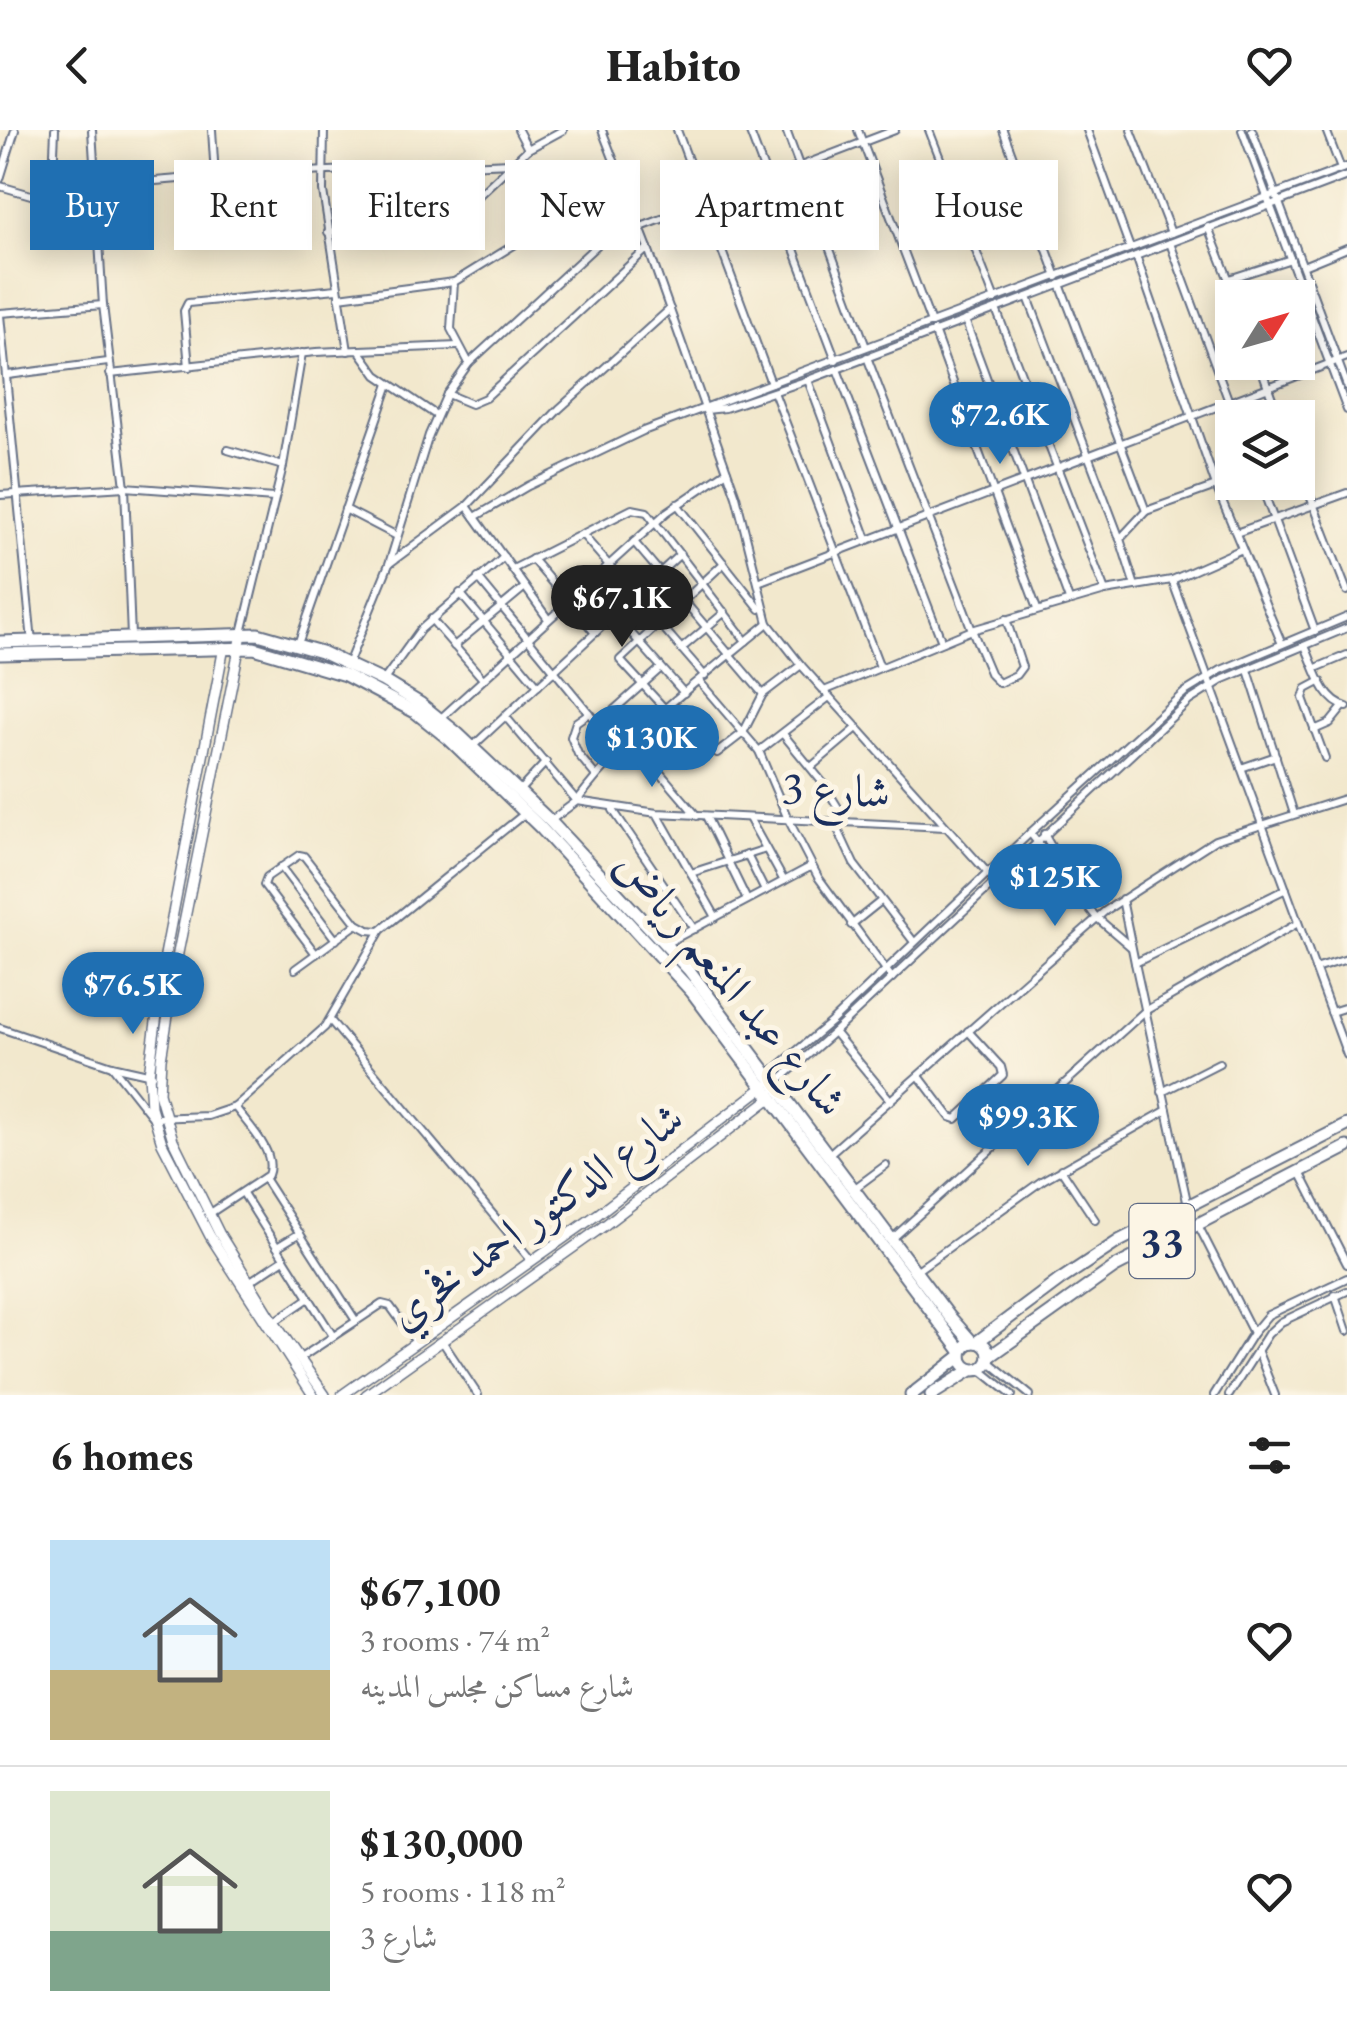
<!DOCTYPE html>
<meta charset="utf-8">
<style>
:root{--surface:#fff;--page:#f2f2f2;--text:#222;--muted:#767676;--line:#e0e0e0;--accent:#1f6fb2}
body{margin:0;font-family:"EB Garamond",Amiri,serif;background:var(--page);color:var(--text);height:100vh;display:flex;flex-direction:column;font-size:38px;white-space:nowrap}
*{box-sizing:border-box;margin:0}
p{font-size:32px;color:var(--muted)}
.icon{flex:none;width:55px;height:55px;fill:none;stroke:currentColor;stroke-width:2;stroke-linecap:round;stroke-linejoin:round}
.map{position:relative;height:1265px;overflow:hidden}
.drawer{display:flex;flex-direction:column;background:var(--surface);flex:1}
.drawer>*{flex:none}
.hud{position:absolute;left:30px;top:30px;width:1288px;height:90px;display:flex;gap:20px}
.needle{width:65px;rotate:53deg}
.fabs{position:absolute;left:1215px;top:150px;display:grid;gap:20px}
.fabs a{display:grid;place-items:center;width:100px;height:100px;border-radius:0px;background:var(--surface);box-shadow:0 5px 25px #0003;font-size:50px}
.price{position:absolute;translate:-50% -85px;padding:0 22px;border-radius:35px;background:var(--accent);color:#fff;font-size:32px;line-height:65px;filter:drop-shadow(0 2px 5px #0008)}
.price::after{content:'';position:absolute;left:50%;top:60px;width:30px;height:22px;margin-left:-15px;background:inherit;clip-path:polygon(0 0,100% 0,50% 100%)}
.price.current{background:#222;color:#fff}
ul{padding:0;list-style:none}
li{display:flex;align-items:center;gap:30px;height:250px;padding:0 50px}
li+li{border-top:2px solid var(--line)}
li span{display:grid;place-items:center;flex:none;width:280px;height:200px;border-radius:0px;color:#555}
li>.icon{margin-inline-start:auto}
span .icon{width:120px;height:120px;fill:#fffc;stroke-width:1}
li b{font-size:42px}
h2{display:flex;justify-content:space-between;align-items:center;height:120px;padding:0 50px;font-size:42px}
.chip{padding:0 35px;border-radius:0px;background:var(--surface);box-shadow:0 5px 25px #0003;font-size:35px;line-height:90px}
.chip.current{background:var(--accent);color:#fff}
header{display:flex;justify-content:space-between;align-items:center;height:130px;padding:0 50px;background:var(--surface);font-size:45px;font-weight:800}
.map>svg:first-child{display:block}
</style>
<header><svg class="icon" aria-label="back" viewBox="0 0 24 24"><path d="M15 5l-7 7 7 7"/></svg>Habito<svg class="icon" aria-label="heart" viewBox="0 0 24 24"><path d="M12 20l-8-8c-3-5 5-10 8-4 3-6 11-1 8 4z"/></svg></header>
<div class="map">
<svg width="1347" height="1265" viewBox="0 0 1347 1265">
<rect width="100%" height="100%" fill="#fcf5e5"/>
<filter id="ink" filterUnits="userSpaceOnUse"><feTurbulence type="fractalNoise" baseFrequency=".01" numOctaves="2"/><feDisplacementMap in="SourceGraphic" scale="20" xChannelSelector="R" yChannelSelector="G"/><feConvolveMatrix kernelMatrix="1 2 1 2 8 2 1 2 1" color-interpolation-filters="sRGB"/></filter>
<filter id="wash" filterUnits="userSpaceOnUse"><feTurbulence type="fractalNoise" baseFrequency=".0048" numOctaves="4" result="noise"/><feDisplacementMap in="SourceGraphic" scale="40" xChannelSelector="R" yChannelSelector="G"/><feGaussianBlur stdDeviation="2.25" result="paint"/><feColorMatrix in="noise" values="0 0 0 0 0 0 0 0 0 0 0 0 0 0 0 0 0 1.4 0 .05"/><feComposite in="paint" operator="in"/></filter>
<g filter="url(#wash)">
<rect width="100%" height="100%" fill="#f2e8cd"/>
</g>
<g filter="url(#ink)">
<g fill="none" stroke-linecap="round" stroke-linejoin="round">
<g stroke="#667085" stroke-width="10">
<g id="street">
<path d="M92,0l11,175 22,182 6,150"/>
<path d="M212,0l3,46"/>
<path d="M324,0l-1,61 25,160"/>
<path d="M518,0l10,19"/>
<path d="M602,0l46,118 88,248 32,127 33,42 194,216"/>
<path d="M677,0l94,253"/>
<path d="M749,0l87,230"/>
<path d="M786,0l80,217"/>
<path d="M858,0l73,193"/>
<path d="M929,0l66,170"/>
<path d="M1003,0l54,147"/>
<path d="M1087,0l43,118"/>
<path d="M1131,0l40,103"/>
<path d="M1242,0l105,280"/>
<path d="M1252,0l95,256"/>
<path d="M1326,0l15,39"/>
<path d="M0,49l15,-49"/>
<path d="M0,56l31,9 65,11"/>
<path d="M95,56l120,-10 296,-13"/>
<path d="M52,69l3,-69"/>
<path d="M641,97l254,-97"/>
<path d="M1208,97l28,71"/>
<path d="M328,102l116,-12 18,-9 66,-62 35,-19"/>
<path d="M1170,113l65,175"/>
<path d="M1136,126l80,230 66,158"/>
<path d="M1303,136l44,-18"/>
<path d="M1229,149l62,-20"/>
<path d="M1060,154l86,227 -26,28 15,47"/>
<path d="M339,167l115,-15"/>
<path d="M1028,167l92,242"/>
<path d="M996,179l109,282"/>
<path d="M0,183l103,-8"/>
<path d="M0,185l32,327"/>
<path d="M965,190l104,280"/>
<path d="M934,201l103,278"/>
<path d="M360,220l98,-4"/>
<path d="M867,227l105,273 19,45 8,8 17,-8 6,-8 -16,-48"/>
<path d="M1259,232l20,56"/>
<path d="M469,233l-18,-34 3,-47 60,-37 100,-84"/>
<path d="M189,237l-5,-56 4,-8 149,-14"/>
<path d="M837,239l105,273"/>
<path d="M110,244l206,-22 43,-2 18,25 59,40"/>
<path d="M8,245l100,-13"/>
<path d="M808,250l59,159"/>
<path d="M774,262l106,275"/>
<path d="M447,264l24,10 14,-6 163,-150"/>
<path d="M706,280l19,-2 83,-28 539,-204"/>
<path d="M228,320l55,16"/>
<path d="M1298,335l49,126"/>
<path d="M1260,352l55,149"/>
<path d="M0,365l125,-8 149,11"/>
<path d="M677,374l83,105"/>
<path d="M467,376l81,113"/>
<path d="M345,379l52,27"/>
<path d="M1146,381l70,-25"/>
<path d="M475,387l53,-31 115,-55 704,-264"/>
<path d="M1236,403l111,-40"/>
<path d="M582,404l123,142"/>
<path d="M634,412l129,152"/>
<path d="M532,429l63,74"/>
<path d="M390,433l77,-57 92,-97 111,-100"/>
<path d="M513,439l119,-60 15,3 99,129"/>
<path d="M478,448l143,174"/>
<path d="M1172,450l175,475"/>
<path d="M758,452l589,-225"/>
<path d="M588,454l96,109"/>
<path d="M460,463l78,93"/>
<path d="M431,489l52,60"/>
<path d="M242,503l41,-167 19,-113"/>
<path d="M298,514l91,-260"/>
<path d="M454,516l71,-59"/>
<path d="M1305,516c10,21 17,55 42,61"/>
<path d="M681,519l44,-37"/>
<path d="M348,534l41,-100 40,-129 18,-41 22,-31 165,-152"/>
<path d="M1316,538l31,-13"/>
<path d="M1248,540l46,144"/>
<path d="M384,550l36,-50 84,-73"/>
<path d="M699,551l60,70 29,68 30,58 74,101"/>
<path d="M1321,551l-15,8 -3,9 22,60"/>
<path d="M824,561l148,-61 133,-39 67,-11 70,-31"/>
<path d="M589,583l-13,9 -5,15 7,17 18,22"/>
<path d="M505,586l72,85c51,-69 125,-123 191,-178"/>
<path d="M440,589l227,-207 60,-41"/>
<path d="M598,594l63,-56"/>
<path d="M1314,600l16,-7 13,-16"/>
<path d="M783,604l40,49 24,39"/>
<path d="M633,611l64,75"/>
<path d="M699,616l-79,-86 104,-97"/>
<path d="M472,617l208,-193"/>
<path d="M759,621l70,-54"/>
<path d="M717,623l26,-20 20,-39 38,-29"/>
<path d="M811,637l46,-39"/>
<path d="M1241,638l35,-12"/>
<path d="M520,660l26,-28"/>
<path d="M613,680l81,119"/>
<path d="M658,685l58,102"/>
<path d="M706,686l41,84"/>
<path d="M749,688l35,63"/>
<path d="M550,691l27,-20 80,12 288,14"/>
<path d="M834,691l20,43 60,78"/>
<path d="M1030,703l66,84 35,30"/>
<path d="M1044,704l12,21 3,13"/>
<path d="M747,725l18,36"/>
<path d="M281,737l55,73"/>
<path d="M691,743l75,-24"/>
<path d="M1122,769l13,64 151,-74"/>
<path d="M851,795l30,-24"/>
<path d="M665,814l147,-78"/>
<path d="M316,824l-52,-69 3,-8 32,-22 5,1 53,68 11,6 11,1"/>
<path d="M1135,833l53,243"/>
<path d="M295,839l62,-45"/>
<path d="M1315,839l32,-10"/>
<path d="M1331,882l16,-5"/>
<path d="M330,890l201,240"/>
<path d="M0,898l112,38 40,9"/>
<path d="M834,902l57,69"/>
<path d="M112,936l41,52 55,-2 27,-9 90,-80 56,-97 143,-116"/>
<path d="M769,944l62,-52 199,-189 155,-141 36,-22 126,-53"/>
<path d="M919,946l31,41 6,2 47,-44 -2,-8 -33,-36"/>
<path d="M776,953l58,-51 355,-331 35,-22 123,-51"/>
<path d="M1162,962l57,-29"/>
<path d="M828,1025l277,-244 110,-71 132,-42"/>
<path d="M1061,1039l34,51"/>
<path d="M1300,1042l47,92"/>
<path d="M264,1048l92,143"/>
<path d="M855,1058l31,-23"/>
<path d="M243,1063l90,143"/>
<path d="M209,1084l59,-39c9,-23 -20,-50 -33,-68"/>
<path d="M1198,1095l55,108"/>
<path d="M892,1109l253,-228 153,-88"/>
<path d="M277,1117l23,-14"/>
<path d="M916,1141l127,-91 124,-70"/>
<path d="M249,1152l35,-23"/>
<path d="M1335,1165l12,36"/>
<path d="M274,1192l35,-24"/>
<path d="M442,1211l36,54"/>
<path d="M1258,1222l17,43"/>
<path d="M299,1229l83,-55 8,2 26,36"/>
<path d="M988,1231l42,34"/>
<path d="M980,1239l32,26"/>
<path d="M1214,1265l39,-62 15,-18 79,-37"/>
<path d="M1229,1265l39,-61 13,-12 66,-31"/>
</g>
</g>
<g stroke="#667085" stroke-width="12">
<g id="secondary">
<path d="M242,504l-64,319 -17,106 -2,34 14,47 46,93 55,89 51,73"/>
<path d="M224,517l-59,308 -16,119 2,33 11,36 48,93 103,159"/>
<path d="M342,1265l256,-181 167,-128"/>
<path d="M366,1265l239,-170 167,-128"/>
</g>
</g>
<g stroke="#667085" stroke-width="15">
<g id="highway">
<path d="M0,512l258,-8 63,18 62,29 38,23 36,29 93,88 139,149 260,346 23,26"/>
<path d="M0,524l254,-6 91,27 70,37 35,28 90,87 152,165 269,359"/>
<circle cx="975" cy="1226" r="14"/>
<path d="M977,1212l83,-62 59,-39 228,-116"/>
<path d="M989,1227l126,-90 232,-120"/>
<path d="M911,1265l50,-39"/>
<path d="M931,1265l40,-25"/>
</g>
</g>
<use href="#street" stroke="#fff" stroke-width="6"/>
<use href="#secondary" stroke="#fff" stroke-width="9"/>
<use href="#highway" stroke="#fff" stroke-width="11"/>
</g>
</g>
<g text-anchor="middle" stroke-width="10" stroke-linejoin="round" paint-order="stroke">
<rect fill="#fcf5e5" stroke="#5e6a86" stroke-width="2.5" x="1129.5" y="1074" width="65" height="74" rx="8"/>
<g font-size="42" font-weight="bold" fill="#1b2f5e">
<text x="1162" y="1126">33</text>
</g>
<g font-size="45" fill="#1b2f5e" stroke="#fcf5e5">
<text transform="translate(836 659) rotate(3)" y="16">شارع 3</text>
<text transform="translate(732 852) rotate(50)" y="16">شارع عبد المنعم رياض</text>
<text transform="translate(535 1085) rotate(-36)" y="16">شارع الدكتور احمد فخري</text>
</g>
</g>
</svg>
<div class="fabs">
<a><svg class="needle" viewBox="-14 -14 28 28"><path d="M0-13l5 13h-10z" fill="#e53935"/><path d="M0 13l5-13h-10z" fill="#767676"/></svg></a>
<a><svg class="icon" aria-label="layers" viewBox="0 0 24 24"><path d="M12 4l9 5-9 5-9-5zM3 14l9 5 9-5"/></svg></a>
</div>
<b class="price" style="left:1000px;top:337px">$72.6K</b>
<b class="price current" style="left:622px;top:520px">$67.1K</b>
<b class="price" style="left:652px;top:660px">$130K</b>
<b class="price" style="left:1055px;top:799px">$125K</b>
<b class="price" style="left:133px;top:907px">$76.5K</b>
<b class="price" style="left:1028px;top:1039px">$99.3K</b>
<div class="hud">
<a class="chip current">Buy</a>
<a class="chip">Rent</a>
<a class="chip">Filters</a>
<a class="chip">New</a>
<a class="chip">Apartment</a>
<a class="chip">House</a>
</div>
</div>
<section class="drawer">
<h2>6 homes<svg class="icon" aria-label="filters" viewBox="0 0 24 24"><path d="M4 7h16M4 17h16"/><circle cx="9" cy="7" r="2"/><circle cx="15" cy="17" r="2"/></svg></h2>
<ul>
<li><span style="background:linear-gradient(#bfe0f5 65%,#c2b280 0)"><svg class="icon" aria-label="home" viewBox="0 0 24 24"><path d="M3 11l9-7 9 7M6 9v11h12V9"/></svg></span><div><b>$67,100</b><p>3 rooms · 74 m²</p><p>شارع مساكن مجلس المدينه</p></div><svg class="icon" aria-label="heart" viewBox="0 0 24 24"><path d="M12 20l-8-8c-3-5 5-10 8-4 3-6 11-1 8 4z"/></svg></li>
<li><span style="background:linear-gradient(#dfe7d0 70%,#7fa58c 0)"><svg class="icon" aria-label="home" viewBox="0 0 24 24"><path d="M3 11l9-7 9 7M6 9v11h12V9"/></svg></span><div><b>$130,000</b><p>5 rooms · 118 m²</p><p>شارع 3</p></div><svg class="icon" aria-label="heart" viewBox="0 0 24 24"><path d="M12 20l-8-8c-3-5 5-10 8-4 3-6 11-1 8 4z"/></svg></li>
</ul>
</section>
